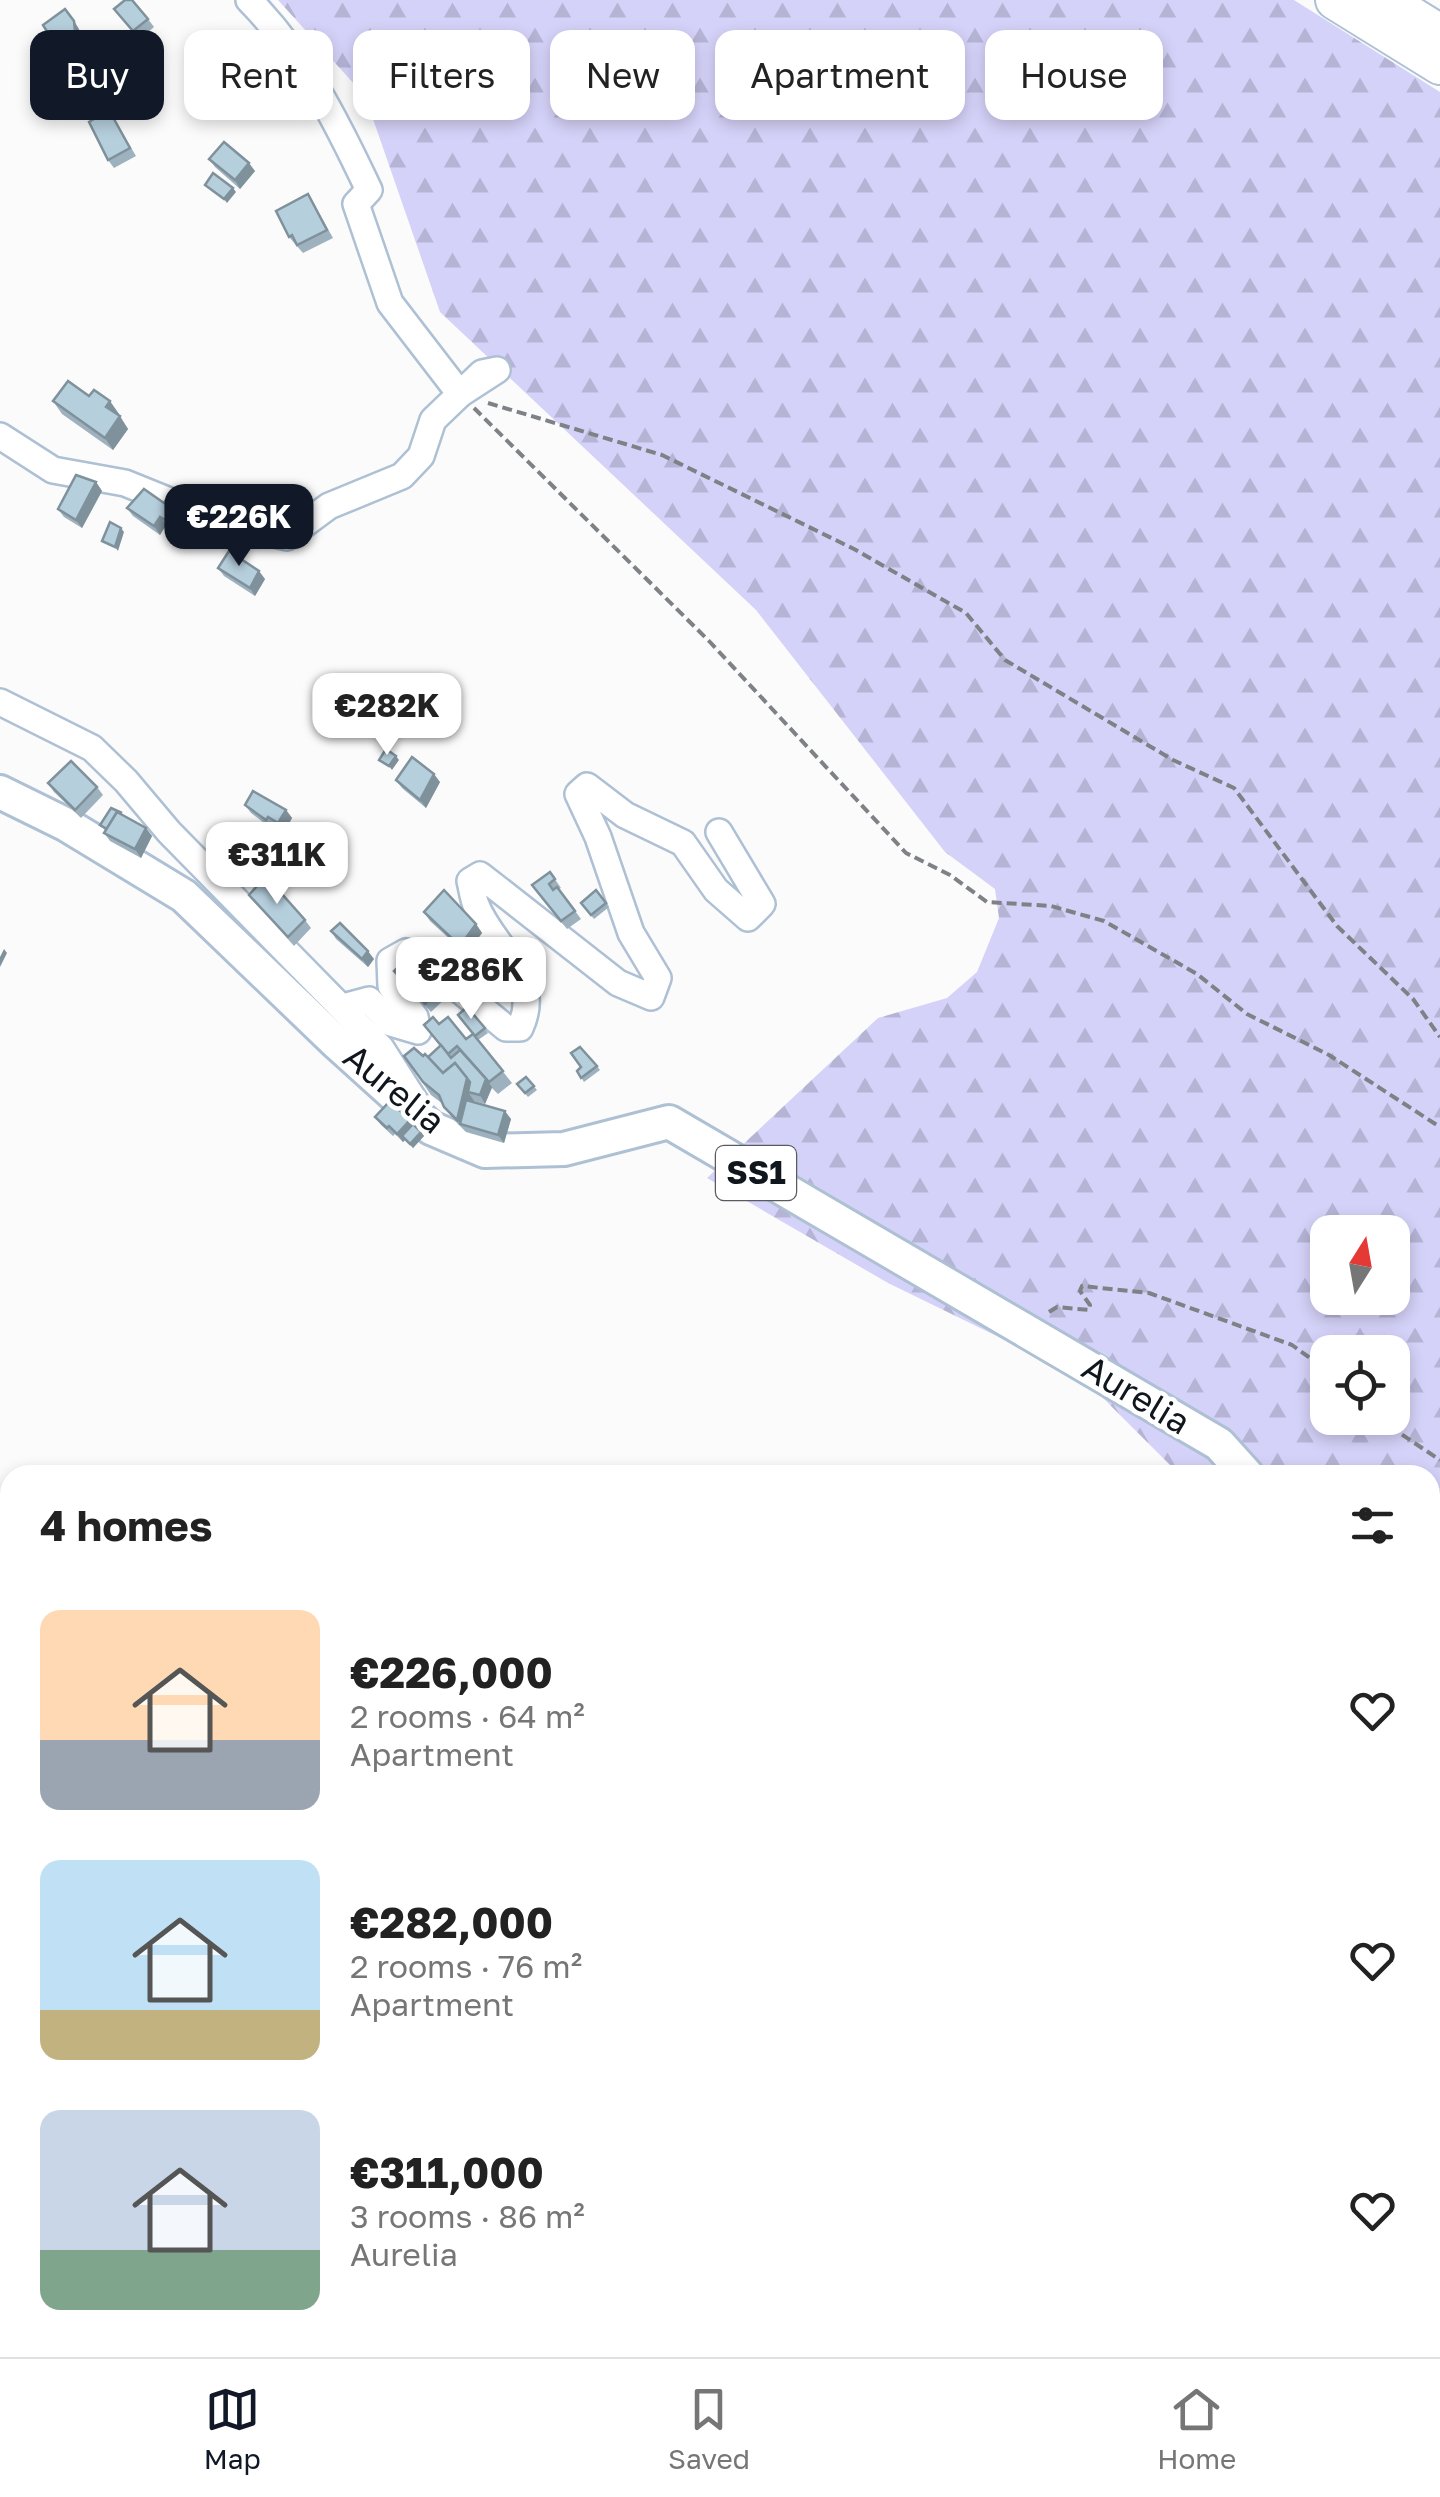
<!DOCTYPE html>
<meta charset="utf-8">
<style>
:root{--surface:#fff;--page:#f2f2f2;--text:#222;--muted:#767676;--line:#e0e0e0;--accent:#111827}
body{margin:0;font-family:"Golos Text",sans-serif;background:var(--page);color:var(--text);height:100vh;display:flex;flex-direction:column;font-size:38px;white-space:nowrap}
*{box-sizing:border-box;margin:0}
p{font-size:32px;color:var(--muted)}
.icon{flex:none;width:55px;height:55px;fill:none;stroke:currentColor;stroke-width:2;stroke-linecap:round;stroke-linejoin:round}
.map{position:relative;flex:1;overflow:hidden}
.drawer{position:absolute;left:0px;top:1465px;width:1440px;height:892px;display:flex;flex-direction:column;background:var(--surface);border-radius:30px 30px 0 0;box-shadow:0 5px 15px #0003}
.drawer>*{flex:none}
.banner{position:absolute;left:30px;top:30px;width:1380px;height:90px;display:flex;gap:20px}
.needle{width:65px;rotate:11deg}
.controls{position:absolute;left:1310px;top:1215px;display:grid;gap:20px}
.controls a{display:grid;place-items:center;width:100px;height:100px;border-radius:20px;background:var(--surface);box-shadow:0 5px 15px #0003;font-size:50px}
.price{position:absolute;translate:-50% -85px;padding:0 22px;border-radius:20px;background:#fff;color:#222;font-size:32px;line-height:65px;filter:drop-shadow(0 2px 5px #0008)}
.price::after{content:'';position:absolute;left:50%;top:60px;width:30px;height:22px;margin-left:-15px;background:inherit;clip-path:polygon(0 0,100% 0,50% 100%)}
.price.active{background:var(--accent);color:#fff}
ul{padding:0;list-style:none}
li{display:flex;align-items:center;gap:30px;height:250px;padding:0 40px}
li span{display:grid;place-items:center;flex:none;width:280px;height:200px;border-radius:20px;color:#555}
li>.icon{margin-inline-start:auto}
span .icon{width:120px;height:120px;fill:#fffc;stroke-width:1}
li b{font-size:42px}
h2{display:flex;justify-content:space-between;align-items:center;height:120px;padding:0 40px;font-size:42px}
.pill{padding:0 35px;border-radius:20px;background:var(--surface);box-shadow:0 5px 15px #0003;font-size:35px;line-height:90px}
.pill.active{background:var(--accent);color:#fff}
.menu{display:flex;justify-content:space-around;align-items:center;height:140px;border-top:2px solid var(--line);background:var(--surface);font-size:28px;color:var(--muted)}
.menu a{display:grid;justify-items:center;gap:5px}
.menu .active{color:var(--accent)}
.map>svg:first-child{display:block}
</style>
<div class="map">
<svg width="1440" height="2357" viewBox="0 0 1440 2357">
<defs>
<pattern id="forest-firs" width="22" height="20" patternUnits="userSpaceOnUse" patternTransform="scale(2.5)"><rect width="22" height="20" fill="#d5d2f9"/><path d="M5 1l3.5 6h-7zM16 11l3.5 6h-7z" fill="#b6b4d5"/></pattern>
<pattern id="water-ripples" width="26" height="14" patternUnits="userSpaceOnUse" patternTransform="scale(2.5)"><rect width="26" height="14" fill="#8fcad8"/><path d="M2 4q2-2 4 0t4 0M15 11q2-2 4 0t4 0" fill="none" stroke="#7aadb9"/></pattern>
</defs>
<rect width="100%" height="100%" fill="#fbfbfb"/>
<g fill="url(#forest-firs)" fill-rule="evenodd">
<path d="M278,0h1016l146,92v1579l-10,-7v-189h-250l-81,-81 -86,-50 -125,-61 -181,-105 171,-160 69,-20 30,-26 22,-54 -4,-29 -50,-37 -189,-242 -316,-298 -75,-216zM1328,1232h64v66h-64zM1328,1352h64v66h-64z"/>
<path d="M1440,2072v285h-91l-6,-9h87v-274z"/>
</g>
<path fill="url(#water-ripples)" d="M0,1688l10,6v654h598l7,9h-615z"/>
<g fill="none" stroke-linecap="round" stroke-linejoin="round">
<g stroke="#aec0d3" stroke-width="30">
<g id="minor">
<path d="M249,0c55,56 87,120 120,190l-13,14 34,99 70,91"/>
<path d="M0,436l53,34 72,13 94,38 68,16 42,-31 73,-30 19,-20 12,-36 49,-47 15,-3 -37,24"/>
<path d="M0,702l92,46 34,33 43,51 212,216 37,58"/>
<path d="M343,1007l26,-7 22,23 27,8 -3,-14 -24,-31 -1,-25 16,-9 21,11 79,65h14c24,-52 -27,-79 -44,-123 -3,-7 -4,-16 -6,-24l10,-6 138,108 33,14 7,-19 -27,-45 -33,-96 -20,-43 9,-8 38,29 58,28 33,47 32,28 14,-14 -43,-72"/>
</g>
</g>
<g stroke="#aec0d3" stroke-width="38">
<g id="major">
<path d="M0,792l67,33 117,71 154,148 93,84 54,23 79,-2 105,-27c183,108 367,213 550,322l28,31"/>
<path d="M1430,1655l10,7"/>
</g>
</g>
<g stroke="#aec0d3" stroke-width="42">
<g id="highway">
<path d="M1335,0l105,65"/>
<path d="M1385,0l55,34"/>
</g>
</g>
<g stroke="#7e8185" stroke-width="4" stroke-dasharray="10 5" stroke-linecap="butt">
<path d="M488,403l174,52 192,94 112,64 39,47 168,100 61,28 103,138 76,73 27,38"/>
<path d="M474,408l235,233 197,212 44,22 37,27 64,4 53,15 93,53 50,40 82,41 111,72"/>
<path d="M1049,1312l8,-5 32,3 1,-5 -10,-14 2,-5 67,7 143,52 36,26"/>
<path d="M1377,1418l63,42"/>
</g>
<use href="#minor" stroke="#fff" stroke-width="25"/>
<use href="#major" stroke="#fff" stroke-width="32"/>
<use href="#highway" stroke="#fff" stroke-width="38"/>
</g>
<g fill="#9db2be">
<path d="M114,9l34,10 6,8 -15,13z"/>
<path d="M43,25l36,4 2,12 -19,13z"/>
<path d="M114,119l22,37 -22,12 -6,-8z"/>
<path d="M209,159l46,12 -15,18 -25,-22z"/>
<path d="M308,194l25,44 -30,15 -14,-16z"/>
<path d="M89,396l30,18 -1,1 10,14 -15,21 -51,-36 -9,-13z"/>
<path d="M96,482l6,9 -20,37 -18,-11 -6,-8z"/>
<path d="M127,508l55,7 -10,14 -6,-4 -6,10 -27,-19z"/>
<path d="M218,568l47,11 -10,17 -31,-20z"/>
<path d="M396,780l44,2 -14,26 -24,-20z"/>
<path d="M48,783l49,4 6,8 -22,23 -27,-26z"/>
<path d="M245,805l41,5 6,8 -8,14 -10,-6 -2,3 -21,-16z"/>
<path d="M123,816l29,20 -11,22 -31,-17 -6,-8 2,-2 -6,-6z"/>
<path d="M550,872l11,16 -2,1 22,30 -14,10 -35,-44z"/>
<path d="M596,890l13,17 -15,12 -13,-16z"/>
<path d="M249,895l56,25 6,8 -17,18z"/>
<path d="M424,912l52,12 6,9 -16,21 -36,-33z"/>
<path d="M331,931l43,28 -6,8 -32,-28z"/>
<path d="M394,971l55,20 -2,6 -16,15z"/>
<path d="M467,1007l21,26 -10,7 34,43 -14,11 -6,-6 -7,16 -11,-3 -1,1 38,17 -7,24 -38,-11 -13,-13 -10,-15 -12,-9 -27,-39 24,1 12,-11 -16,-21 15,-1 27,15 7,-5z"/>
<path d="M597,1066l3,4 -16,12 -7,-11z"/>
<path d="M526,1077l11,13 -9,7 -11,-13z"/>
<path d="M375,1117l35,3 14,16 -11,12 -8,-8 -2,2 -8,-8 -2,2 -12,-11z"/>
<path d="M1430,1807l10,12 -3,4 3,3v27l-10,-10z"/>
</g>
<g fill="#7f919b">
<path d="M74,21l5,8 2,12 -6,-9z"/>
<path d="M249,163l6,8 -15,18 -5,-9z"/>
<path d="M233,188l3,4 -9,11 -3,-4z"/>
<path d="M110,401l9,13 -4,5 -9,-12z"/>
<path d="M120,416l8,13 -15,21 -8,-12z"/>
<path d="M96,482l6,9 -20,37 -6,-8z"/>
<path d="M176,507l6,8 -10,14 -5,-8z"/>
<path d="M160,517l6,8 -6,10 -6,-9z"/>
<path d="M121,528l3,4 -6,19 -3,-4z"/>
<path d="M259,571l6,8 -10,17 -5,-8z"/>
<path d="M396,756l3,4 -7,10 -3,-4z"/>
<path d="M434,774l6,8 -14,26 -6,-8z"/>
<path d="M286,810l6,8 -8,14 -6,-9z"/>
<path d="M146,828l6,8 -11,22 -6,-9z"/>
<path d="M476,924l6,9 -16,21 -6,-8z"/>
<path d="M4,949l3,4 -7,14v-10z"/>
<path d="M368,951l6,8 -6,8 -6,-8z"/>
<path d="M443,983l6,8 -2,6 -6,-9z"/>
<path d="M467,1078l9,13 -8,1 6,9 -6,25 -8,-2 -3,-4z"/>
<path d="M486,1079l6,8 -7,17 -5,-9z"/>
<path d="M505,1111l6,8 -7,24 -6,-8z"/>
<path d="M410,1120l6,8 -14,8 3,4 -2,2 -6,-8z"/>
<path d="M421,1132l3,4 -11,12 -3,-4z"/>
</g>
<g fill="#b6cfdd" stroke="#7f919b" stroke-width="2.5">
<path d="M125,0h7l16,19 -15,12 -19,-22z"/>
<path d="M65,9l9,12 1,11 -19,14 -13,-21z"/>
<path d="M109,110l21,38 -22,12 -19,-38z"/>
<path d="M224,142l25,21 -14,17 -26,-21z"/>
<path d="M213,173l20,15 -9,11 -19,-14z"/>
<path d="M308,194l19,36 -30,15 -5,-10 -3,2 -13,-26z"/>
<path d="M68,381l21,15 5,-6 16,11 -4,6 14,9 -15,22 -52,-37z"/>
<path d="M76,475l20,7 -20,38 -18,-11z"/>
<path d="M144,489l20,14 2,-3 10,7 -9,14 -7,-4 -6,9 -27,-18z"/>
<path d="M110,522l11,6 -6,19 -13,-6z"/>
<path d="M229,551l30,20 -9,17 -32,-20z"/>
<path d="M386,749l10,7 -7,10 -10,-6z"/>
<path d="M412,757l22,17 -14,26 -24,-20z"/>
<path d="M71,761l26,26 -22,23 -27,-27z"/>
<path d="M253,791l33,19 -8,13 -10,-6 -2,3 -21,-15z"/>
<path d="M111,808l11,5 -5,-1 -10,17 -7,-4z"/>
<path d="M117,812l29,16 -11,21 -31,-16z"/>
<path d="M550,872l5,7 -6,5 4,6 4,-3 18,24 -14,10 -29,-36z"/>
<path d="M266,876l39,44 -17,17 -39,-42z"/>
<path d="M444,890l32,34 -16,22 -36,-34z"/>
<path d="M596,890l10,13 -15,12 -10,-12z"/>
<path d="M340,923l28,28 -6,8 -31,-28z"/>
<path d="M410,956l33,27 -2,5 -16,16 -31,-33z"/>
<path d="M467,1007l18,21 -10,8 -17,-21z"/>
<path d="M433,1017l6,7 9,-7 18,22 7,-5 30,37 -14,11 -32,-36 -9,8 -24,-29z"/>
<path d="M441,1045l10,13 9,-8 26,29 -6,16 -12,-3 2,-10 -15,-19 -12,10 -15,-16z"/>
<path d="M580,1047l17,19 -16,12 -4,-7 4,-4 -10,-14z"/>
<path d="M414,1048l9,8 2,-2 18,19 12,-10 12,15 -10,42 -13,-13 -5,-12 -16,-13 -19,-26z"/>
<path d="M526,1077l8,9 -9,7 -8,-9z"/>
<path d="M466,1100l39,11 -7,24 -38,-11z"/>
<path d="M390,1101l20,19 -13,14 -8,-8 -2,2 -12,-11z"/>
<path d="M413,1124l8,8 -11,12 -8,-8z"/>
<path d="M1430,1816l10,10 -1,23 -9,-9z"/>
</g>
<g text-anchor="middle" stroke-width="9" stroke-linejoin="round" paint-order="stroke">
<rect fill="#fff" stroke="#585c61" stroke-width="2.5" x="716" y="1146" width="80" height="54" rx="8"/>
<g font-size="32" font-weight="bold" fill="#10161d">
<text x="756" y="1184">SS1</text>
</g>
<g font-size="35" fill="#10161d" stroke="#fff">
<text transform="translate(394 1089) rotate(39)" y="12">Aurelia</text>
<text transform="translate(1136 1395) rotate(31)" y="12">Aurelia</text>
</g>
</g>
</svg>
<div class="controls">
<a><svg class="needle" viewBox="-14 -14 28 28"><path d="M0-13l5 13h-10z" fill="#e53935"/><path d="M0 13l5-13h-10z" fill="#767676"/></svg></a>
<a><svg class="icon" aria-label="locate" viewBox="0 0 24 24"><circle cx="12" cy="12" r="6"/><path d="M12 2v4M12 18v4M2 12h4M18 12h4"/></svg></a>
</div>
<b class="price active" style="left:239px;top:569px">€226K</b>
<b class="price" style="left:387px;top:758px">€282K</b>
<b class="price" style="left:277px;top:907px">€311K</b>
<b class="price" style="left:471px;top:1022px">€286K</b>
<div class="banner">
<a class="pill active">Buy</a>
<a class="pill">Rent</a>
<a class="pill">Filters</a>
<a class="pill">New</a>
<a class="pill">Apartment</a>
<a class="pill">House</a>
</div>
<section class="drawer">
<h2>4 homes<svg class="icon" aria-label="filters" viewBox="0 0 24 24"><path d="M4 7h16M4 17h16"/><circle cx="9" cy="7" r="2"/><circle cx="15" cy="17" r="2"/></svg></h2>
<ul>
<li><span style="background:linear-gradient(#ffd9b3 65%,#9aa5b1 0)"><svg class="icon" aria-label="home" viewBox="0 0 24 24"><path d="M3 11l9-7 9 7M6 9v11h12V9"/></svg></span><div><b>€226,000</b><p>2 rooms · 64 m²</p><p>Apartment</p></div><svg class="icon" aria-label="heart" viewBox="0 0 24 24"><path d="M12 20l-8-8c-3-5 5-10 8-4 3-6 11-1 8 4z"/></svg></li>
<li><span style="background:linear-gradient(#bfe0f5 75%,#c2b280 0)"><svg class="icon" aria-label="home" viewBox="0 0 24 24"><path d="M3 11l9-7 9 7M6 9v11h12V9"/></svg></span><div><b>€282,000</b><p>2 rooms · 76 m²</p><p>Apartment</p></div><svg class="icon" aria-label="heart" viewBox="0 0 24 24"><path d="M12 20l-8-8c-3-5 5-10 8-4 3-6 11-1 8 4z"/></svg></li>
<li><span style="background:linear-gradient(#c9d6e8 70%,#7fa58c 0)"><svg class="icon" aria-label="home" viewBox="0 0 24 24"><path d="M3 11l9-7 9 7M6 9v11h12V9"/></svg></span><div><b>€311,000</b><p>3 rooms · 86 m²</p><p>Aurelia</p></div><svg class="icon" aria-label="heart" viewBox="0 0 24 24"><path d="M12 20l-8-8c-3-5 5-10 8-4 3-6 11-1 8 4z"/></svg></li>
</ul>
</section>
</div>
<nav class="menu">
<a class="active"><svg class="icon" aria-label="map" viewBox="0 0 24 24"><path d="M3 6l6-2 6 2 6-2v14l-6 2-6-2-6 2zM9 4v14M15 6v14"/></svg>Map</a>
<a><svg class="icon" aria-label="saved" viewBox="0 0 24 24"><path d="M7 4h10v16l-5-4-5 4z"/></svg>Saved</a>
<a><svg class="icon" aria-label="home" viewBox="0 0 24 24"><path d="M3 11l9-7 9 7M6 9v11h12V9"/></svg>Home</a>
</nav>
